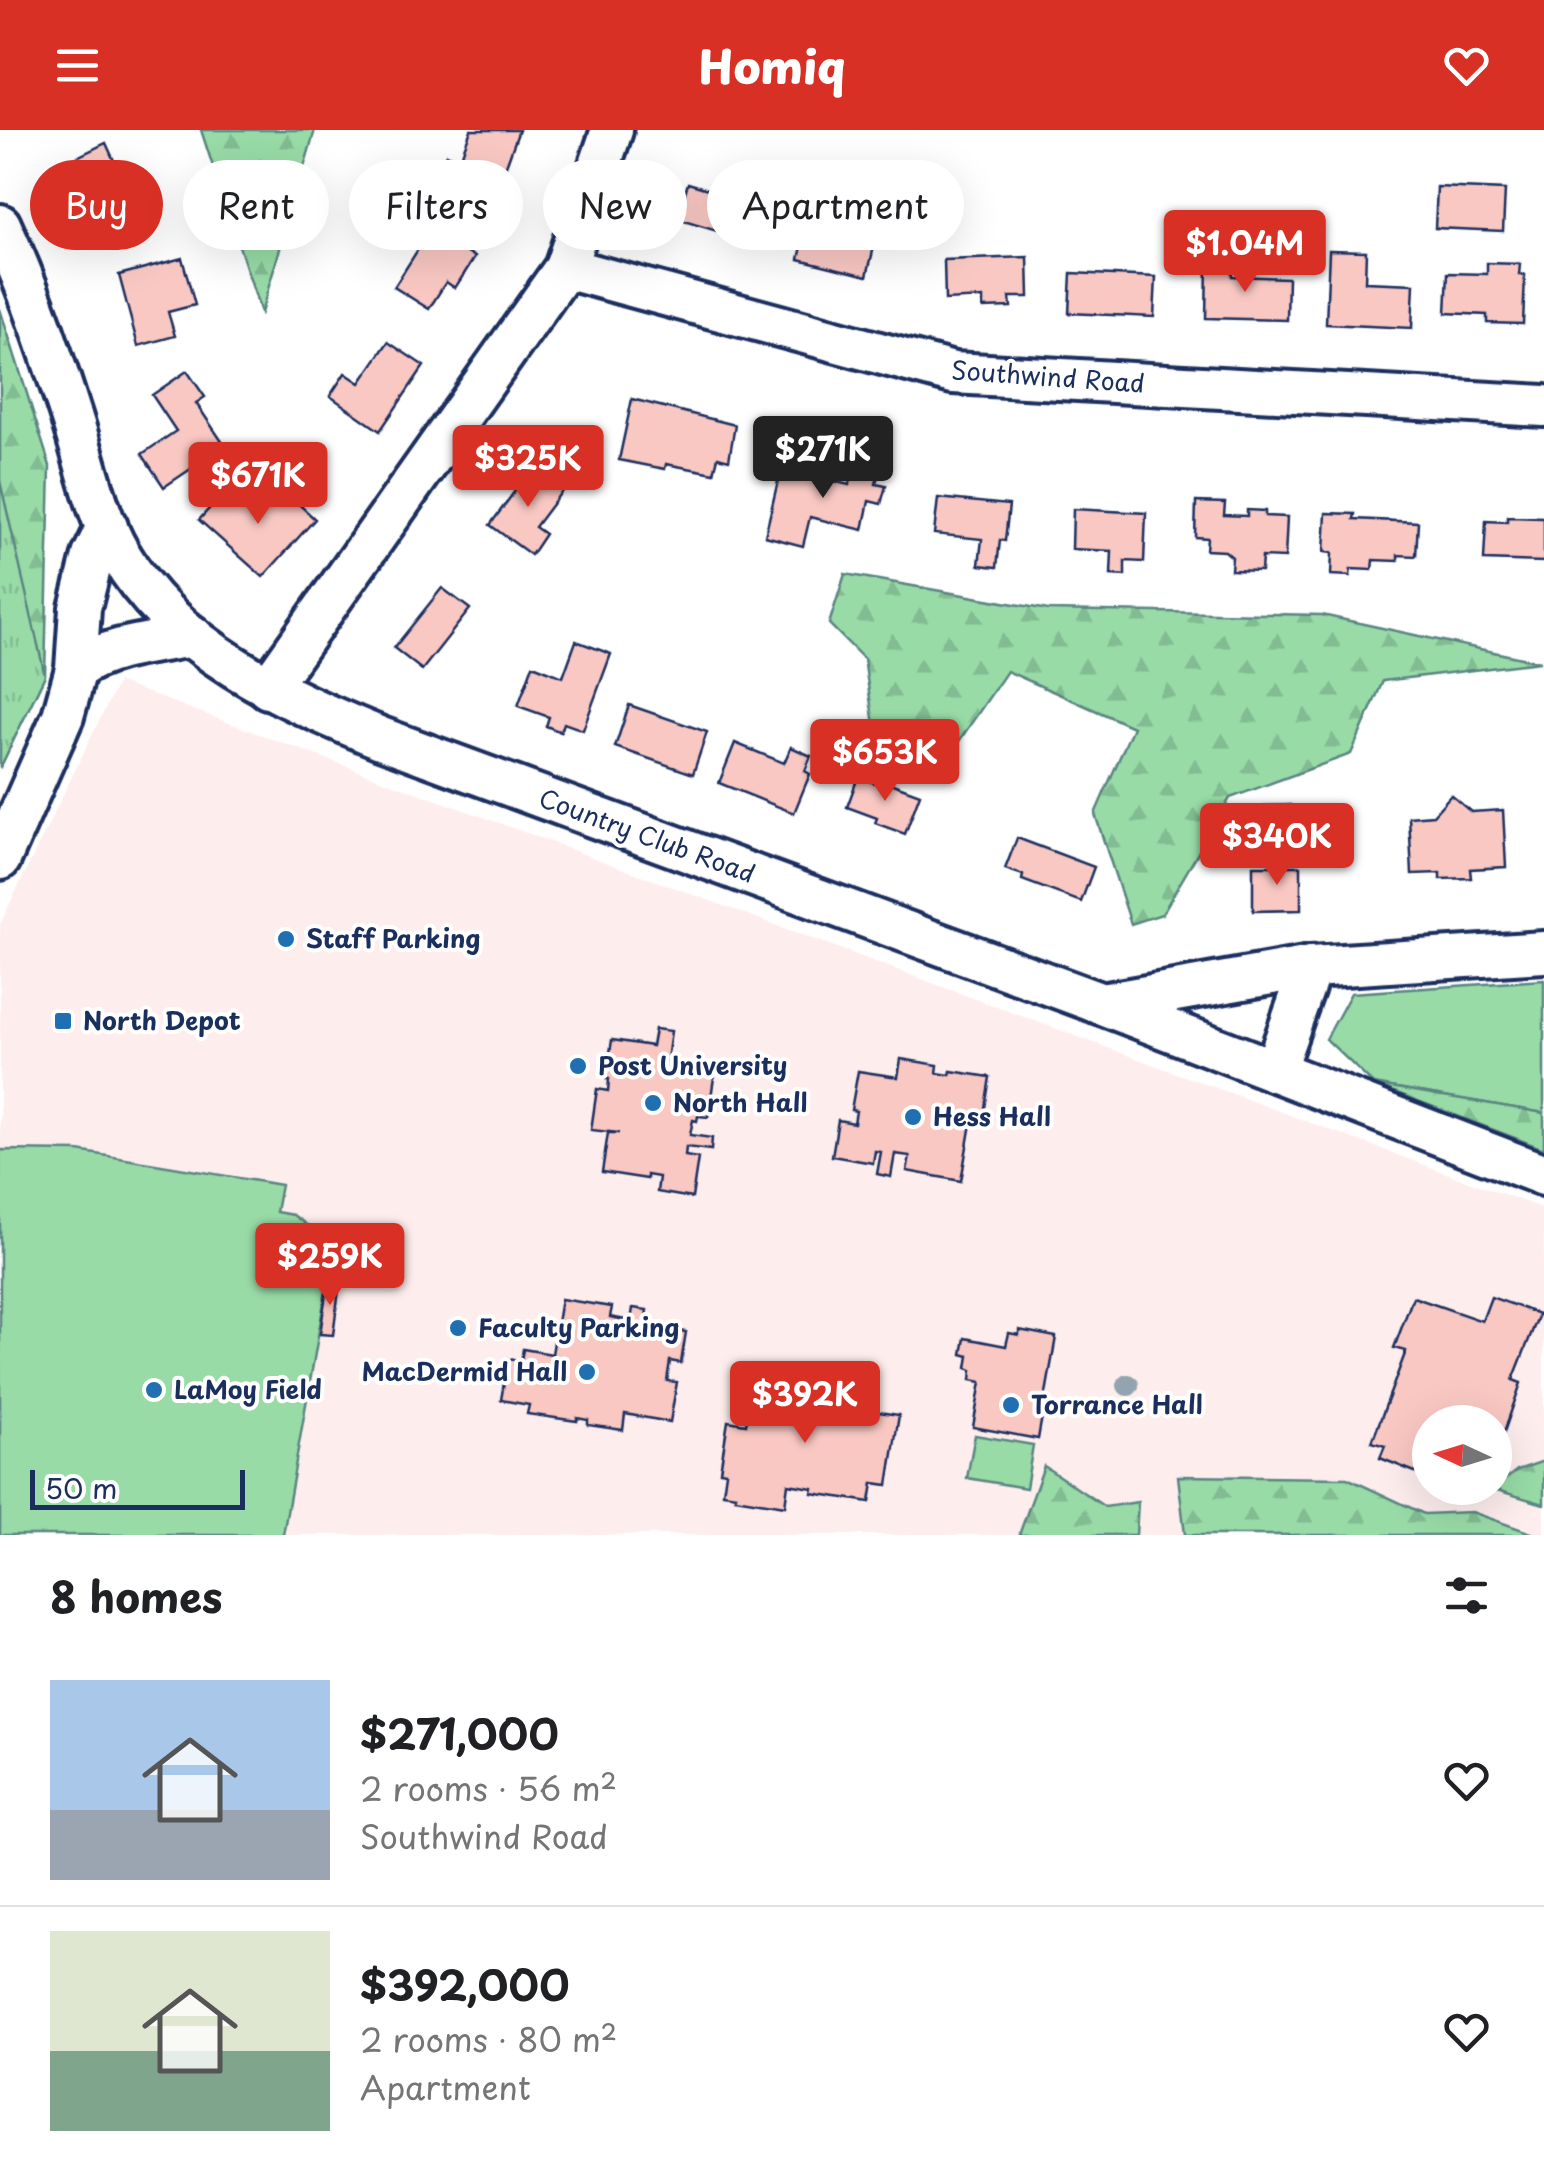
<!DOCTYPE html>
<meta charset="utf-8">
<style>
:root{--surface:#fff;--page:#f2f2f2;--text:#202124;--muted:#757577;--line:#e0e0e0;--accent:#d93025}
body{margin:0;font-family:"Playpen Sans",sans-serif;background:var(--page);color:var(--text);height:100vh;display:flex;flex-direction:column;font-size:38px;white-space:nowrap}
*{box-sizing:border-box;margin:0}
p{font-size:32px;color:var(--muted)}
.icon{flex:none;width:55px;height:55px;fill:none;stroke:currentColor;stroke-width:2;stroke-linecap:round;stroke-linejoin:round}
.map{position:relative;height:1405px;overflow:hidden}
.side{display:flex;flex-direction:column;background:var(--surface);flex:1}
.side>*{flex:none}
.banner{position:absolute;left:30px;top:30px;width:1000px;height:90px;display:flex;gap:20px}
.needle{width:65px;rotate:274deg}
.tools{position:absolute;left:1412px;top:1275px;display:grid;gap:20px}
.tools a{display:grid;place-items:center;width:100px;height:100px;border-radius:50%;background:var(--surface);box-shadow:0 10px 40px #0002;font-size:50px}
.scale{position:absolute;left:30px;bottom:25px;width:215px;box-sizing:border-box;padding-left:10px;border:5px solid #1b2f5e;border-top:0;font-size:28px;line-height:35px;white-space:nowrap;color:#1b2f5e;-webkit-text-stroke:8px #fff;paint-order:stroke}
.price{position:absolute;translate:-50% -85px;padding:0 22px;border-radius:10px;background:var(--accent);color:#fff;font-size:32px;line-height:65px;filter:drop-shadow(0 2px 5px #0008)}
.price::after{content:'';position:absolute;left:50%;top:60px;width:30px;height:22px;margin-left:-15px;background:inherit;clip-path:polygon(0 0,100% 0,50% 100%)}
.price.on{background:#222;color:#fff}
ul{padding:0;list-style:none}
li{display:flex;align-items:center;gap:30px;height:250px;padding:0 50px}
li+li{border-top:2px solid var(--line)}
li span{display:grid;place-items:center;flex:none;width:280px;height:200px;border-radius:0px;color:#555}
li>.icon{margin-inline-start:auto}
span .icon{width:120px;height:120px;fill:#fffc;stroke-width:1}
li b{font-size:42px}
h2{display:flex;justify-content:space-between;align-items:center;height:120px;padding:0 50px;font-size:42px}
.pill{padding:0 35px;border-radius:45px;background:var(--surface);box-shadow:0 10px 40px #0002;font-size:35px;line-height:90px}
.pill.on{background:var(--accent);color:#fff}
header{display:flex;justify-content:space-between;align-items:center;height:130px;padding:0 50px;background:var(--accent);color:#fff;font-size:45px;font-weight:800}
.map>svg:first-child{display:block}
</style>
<header><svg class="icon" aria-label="menu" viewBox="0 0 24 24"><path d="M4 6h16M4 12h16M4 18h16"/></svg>Homiq<svg class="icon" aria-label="heart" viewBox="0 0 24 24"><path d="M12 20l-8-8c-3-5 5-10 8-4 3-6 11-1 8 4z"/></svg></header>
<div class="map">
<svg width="1544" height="1405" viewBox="0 0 1544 1405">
<defs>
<pattern id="forest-firs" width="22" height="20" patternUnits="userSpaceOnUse" patternTransform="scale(2.5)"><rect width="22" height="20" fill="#98dba7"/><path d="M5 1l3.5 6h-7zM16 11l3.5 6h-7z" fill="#82bc92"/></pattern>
<pattern id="park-tufts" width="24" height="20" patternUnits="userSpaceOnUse" patternTransform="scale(2.5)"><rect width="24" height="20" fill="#98dba7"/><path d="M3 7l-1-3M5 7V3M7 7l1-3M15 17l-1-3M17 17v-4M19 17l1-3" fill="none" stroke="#82bc92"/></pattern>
</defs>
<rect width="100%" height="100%" fill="#fff"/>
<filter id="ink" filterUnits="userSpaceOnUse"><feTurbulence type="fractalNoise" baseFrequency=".01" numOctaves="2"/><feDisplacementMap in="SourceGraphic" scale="20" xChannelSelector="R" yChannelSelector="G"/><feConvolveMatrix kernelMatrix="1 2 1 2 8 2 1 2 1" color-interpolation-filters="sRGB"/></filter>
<g filter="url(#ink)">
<path fill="#fdeeed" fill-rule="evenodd" d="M118,552l1426,527v326h-1544v-611zM1430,1292h65v66h-65z"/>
<g fill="#98dba7" stroke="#5a8582" stroke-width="2.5">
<path d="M1544,850v133l-171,-29 -47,-45 25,-46z"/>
<path d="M0,1020l78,1 203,34 -5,27 17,3 41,30 -51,290h-283z"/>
<path d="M975,1305l58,10 -7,43 -59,-10z"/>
</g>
<g fill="url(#forest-firs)" stroke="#5a8582" stroke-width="2.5">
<path d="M201,0h114l-54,183z"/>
<path d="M0,179l50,157 -5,209 -45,93z"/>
<path d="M845,444l203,36 274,5 218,47 -157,19 -32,73 -121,44 -68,116 -31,10 -36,-110 38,-87 -126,-56 -52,76 -80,-16 -11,-72 -35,-35z"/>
<path d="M1373,954l171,29v36z"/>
<path d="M1544,1331v43l-51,-15 24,-19z"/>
<path d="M1044,1336l61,41 33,-5 -2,33h-117z"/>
<path d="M1178,1346l169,2 77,36 48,-2 65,23h-352z"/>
</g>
<path fill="url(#park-tufts)" stroke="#5a8582" stroke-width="2.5" d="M0,351l45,194 -45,93z"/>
<g fill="#f9c8c3" stroke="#1b2f5e" stroke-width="2.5">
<path d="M471,0h48l-24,66 -57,-21 8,-21 14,5z"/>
<path d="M106,13l29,64 -11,5 5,13 -21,10 -37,-75z"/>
<path d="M688,53l56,17 4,-16 17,5 -15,52 -73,-22z"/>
<path d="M1437,57l68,3 -2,41 -68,-3z"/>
<path d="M811,79l68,17 -12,50 -68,-17z"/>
<path d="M431,99l44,28 -20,31 -9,-6 -17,27 -35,-22z"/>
<path d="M1329,120l37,1 -1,31 49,2 -2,44 -86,-4z"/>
<path d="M1028,127l1,40h-19l1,10 -28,1v-10l-38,2 -1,-40z"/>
<path d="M182,128l13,47 -27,7 7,24 -37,10 -19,-71z"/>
<path d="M1207,133h25v13l56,2 -1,42 -81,-2z"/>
<path d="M1487,133l33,1 -1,11h6l-2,49 -36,-1v-8l-41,-2 2,-40 39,1z"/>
<path d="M1071,143l85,4 -2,40 -85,-4z"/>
<path d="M388,212l36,24 -44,65 -50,-35 15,-23 15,10z"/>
<path d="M187,241l18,26 -9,6 29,43 -61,41 -22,-33 34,-23 -24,-36z"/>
<path d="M632,269l103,26 -6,35 -11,-3 -4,16 -48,-9 -1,5 -46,-9z"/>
<path d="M856,326l26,6 -6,22 10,2 -5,18 -12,-3 -6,29 -53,-13 -7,29 -38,-10 16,-68 68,17z"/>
<path d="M534,335l31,22 -30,40 10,7 -14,21 -41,-30z"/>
<path d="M285,353l8,8 -4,4 26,24 -52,58 -64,-57 28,-31 29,27z"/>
<path d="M938,368l71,7 -4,36 -5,-1 -3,27 -18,-2 3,-26 -48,-5z"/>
<path d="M1196,372l29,1 -1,12 23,1v-6l18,1v5l22,1 -2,41 -23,-1 -1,14 -30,-1 1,-13 -7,-6 -19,-1 1,-12 -12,-1z"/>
<path d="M1073,379l73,4 -2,49 -19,-1v15l-14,-1 1,-24 -40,-2z"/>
<path d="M1326,383l29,1 -1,5 64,3 -2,34 -18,-1v6l-25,-1 -1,10 -21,-1 -1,7 -19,-1 1,-22 -8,-1z"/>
<path d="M1507,387l37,1v44l-60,-2 2,-39 21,1z"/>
<path d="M442,458l28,21 -48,61 -28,-22z"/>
<path d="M576,511l35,13 -28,76 -19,-7 -3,9 -15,-6 3,-9 -31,-11 15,-41 30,12z"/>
<path d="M629,575l78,27 -14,42 -78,-27z"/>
<path d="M735,613l49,20 7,-16 20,9 -6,15 5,3 -16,39 -75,-30z"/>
<path d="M858,647l31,11 1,-5 30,11 -15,40 -30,-11 2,-5 -30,-11z"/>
<path d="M1451,665l20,17 32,-2 3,57 -36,2 1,9 -31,1v-6l-28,1 -3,-57 24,-2z"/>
<path d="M1291,675l1,34h-27l-1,-33z"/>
<path d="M1017,708l77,29 -13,35 -59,-22 1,-5 -18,-6z"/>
<path d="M1253,736h48v44l-48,1z"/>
<path d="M655,899l16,2 -4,29 39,6v4l9,1 -7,46 -10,-1 -1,5 -4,-1 -3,15 22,3 -1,12 -25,-3 -1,9 13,2 -6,40 -35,-6 2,-15 -12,-2v4l-45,-7 6,-39h11l-28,-3 6,-41 11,2 1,-12h-3l6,-39 40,6z"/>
<path d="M901,929l37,6 -1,8 13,2 1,-4 39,6 -6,37 -11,-2 -12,69 -54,-10 3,-15 -15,-2 -4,23 -14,-3 4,-22 -6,-1 -2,12 -41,-7 6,-36 16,3 2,-12 -5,-1 7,-39 40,6z"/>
<path d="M328,1150l12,2 -7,53 -13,-1z"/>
<path d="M1413,1167l69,24 9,-24 48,17 -26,66 8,3 -25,72 -1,-33h-65v24l-10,28 -40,-16 5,-12 -13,-4 34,-91 -12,-3z"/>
<path d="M561,1169l51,8 -2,10 21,4 2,-13 14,2 -4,24 11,1 2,-7 30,4 -5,31 -11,-2 -3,20 10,1 -7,40 -45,-8 -2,16 -35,-5v-5l-11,-2v3l-50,-7 2,-9 -28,-5 7,-41 13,2 2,-12 29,5z"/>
<path d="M1019,1200l37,7 -18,102 -65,-12 8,-45 -10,-2 1,-10 -5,-2 2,-12 -7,-2 3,-16 41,8 3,-13 10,2z"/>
<path d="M755,1239l46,7 -3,24 101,15 -11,70 -15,-2 -3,19 -58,-9 1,-5 -25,-4 -3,22 -50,-8 1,-3 -13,-2 3,-21 -6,-1 8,-50 18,3z"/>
</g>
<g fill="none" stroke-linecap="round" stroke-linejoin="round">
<g stroke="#1b2f5e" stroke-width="48">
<g id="minor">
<path d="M0,95c30,65 52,131 74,200 13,42 23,90 45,128 56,97 164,145 262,185l721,266 442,171"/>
<path d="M565,138l388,105 591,33"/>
<path d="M76,539c31,-23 79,-26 116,-33"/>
<path d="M268,558l297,-420 47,-138"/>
<path d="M0,729l63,-143 13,-47 4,-61 13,-52 14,-29"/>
<path d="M1102,874l209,-37 233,-15"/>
<path d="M1274,941l37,-104"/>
</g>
</g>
<use href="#minor" stroke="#fff" stroke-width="40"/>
</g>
<circle fill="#93a4b0" cx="1128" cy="1255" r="11"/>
</g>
<g fill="#1f6fb2" stroke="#fff" stroke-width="4">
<circle cx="286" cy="809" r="10"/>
<rect x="53" y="881" width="20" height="20" rx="5"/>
<circle cx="578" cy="936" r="10"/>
<circle cx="653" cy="973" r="10"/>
<circle cx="913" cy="987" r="10"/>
<circle cx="458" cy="1198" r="10"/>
<circle cx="587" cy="1242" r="10"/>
<circle cx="154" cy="1260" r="10"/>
<circle cx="1011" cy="1275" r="10"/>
</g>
<g text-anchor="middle" stroke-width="8" stroke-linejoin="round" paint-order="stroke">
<g font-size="25" fill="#1b2f5e" stroke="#fff">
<text transform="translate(1048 247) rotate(4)" y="9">Southwind Road</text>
<text transform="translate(647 706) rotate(20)" y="9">Country Club Road</text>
</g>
<g font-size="25" font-weight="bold" fill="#1b2f5e" stroke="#fff" text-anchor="start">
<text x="306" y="818">Staff Parking</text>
<text x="83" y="900">North Depot</text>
<text x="598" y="945">Post University</text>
<text x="673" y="982">North Hall</text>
<text x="933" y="996">Hess Hall</text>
<text x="478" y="1207">Faculty Parking</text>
<text x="567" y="1251" text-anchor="end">MacDermid Hall</text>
<text x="174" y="1269">LaMoy Field</text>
<text x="1031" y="1284">Torrance Hall</text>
</g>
</g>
</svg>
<div class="tools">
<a><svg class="needle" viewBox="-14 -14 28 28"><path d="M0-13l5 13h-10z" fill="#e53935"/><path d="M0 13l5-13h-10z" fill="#757577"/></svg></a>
</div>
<div class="scale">50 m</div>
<b class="price" style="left:1245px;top:165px">$1.04M</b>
<b class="price on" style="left:823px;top:371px">$271K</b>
<b class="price" style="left:528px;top:380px">$325K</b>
<b class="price" style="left:258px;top:397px">$671K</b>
<b class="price" style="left:885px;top:674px">$653K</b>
<b class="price" style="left:1277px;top:758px">$340K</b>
<b class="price" style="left:330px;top:1178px">$259K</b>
<b class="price" style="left:805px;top:1316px">$392K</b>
<div class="banner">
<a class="pill on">Buy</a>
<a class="pill">Rent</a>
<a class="pill">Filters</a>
<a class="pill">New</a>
<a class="pill">Apartment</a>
</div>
</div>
<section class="side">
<h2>8 homes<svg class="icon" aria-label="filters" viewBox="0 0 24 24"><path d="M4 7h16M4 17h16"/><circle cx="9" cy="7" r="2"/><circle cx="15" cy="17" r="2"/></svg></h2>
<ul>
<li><span style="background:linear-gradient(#a9c7e8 65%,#9aa5b1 0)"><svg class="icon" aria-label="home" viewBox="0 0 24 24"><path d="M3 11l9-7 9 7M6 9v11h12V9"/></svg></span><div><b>$271,000</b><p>2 rooms · 56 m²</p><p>Southwind Road</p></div><svg class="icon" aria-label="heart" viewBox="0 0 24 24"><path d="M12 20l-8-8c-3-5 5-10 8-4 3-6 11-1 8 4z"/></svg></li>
<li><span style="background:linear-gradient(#dfe7d0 60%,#7fa58c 0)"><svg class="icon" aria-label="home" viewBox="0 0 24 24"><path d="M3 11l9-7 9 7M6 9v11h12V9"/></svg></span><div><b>$392,000</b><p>2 rooms · 80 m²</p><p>Apartment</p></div><svg class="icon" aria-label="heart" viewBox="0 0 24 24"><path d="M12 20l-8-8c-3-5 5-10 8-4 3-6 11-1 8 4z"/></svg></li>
</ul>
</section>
